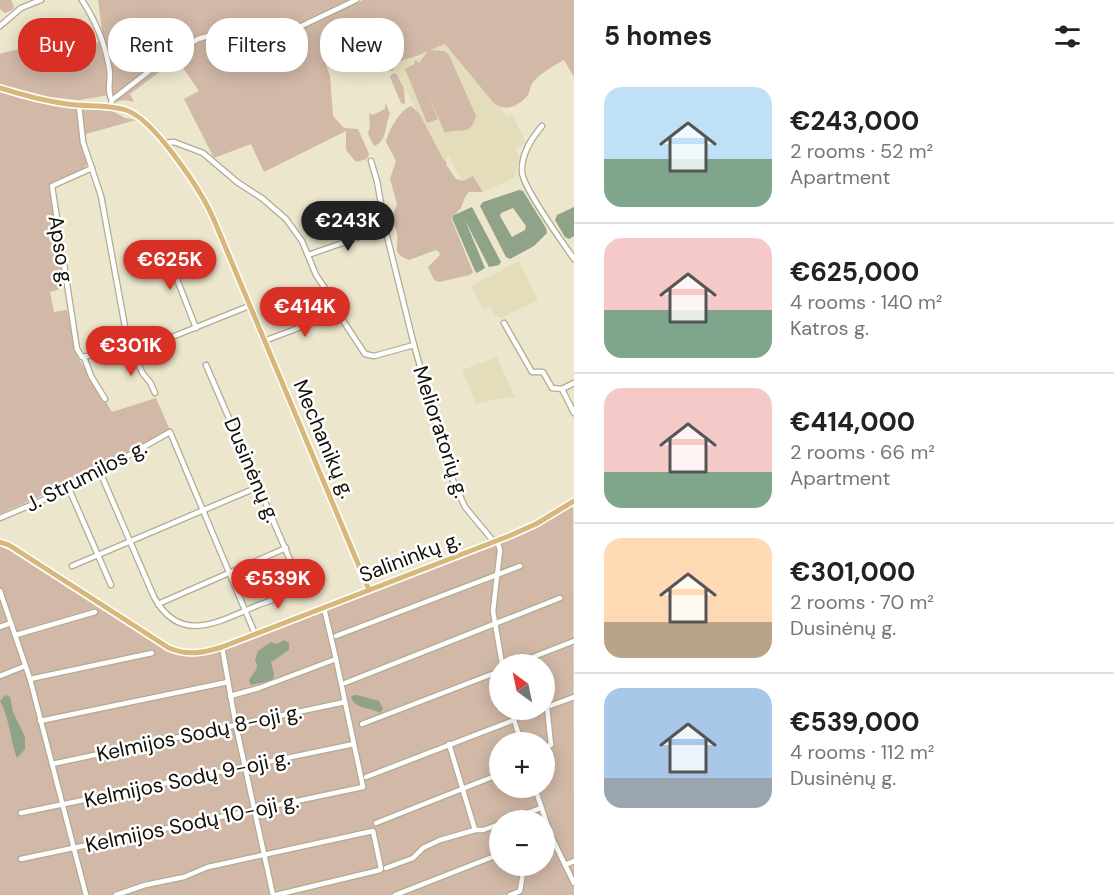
<!DOCTYPE html>
<meta charset="utf-8">
<style>
:root{--surface:#fff;--page:#f2f2f2;--text:#222;--muted:#767676;--line:#e0e0e0;--accent:#d93025}
body{margin:0;font-family:"DM Sans",sans-serif;background:var(--page);color:var(--text);height:100vh;display:flex;flex-direction:column;font-size:22px;white-space:nowrap}
*{box-sizing:border-box;margin:0}
p{font-size:20px;color:var(--muted)}
.icon{flex:none;width:33px;height:33px;fill:none;stroke:currentColor;stroke-width:2;stroke-linecap:round;stroke-linejoin:round}
.map{position:relative;flex:1;overflow:hidden}
.sheet{display:flex;flex-direction:column;background:var(--surface);width:540px}
.sheet>*{flex:none}
.hud{position:absolute;left:18px;top:18px;width:465px;height:54px;display:flex;gap:12px}
.needle{width:39px;rotate:327deg}
.buttons{position:absolute;left:489px;top:654px;display:grid;gap:12px}
.buttons a{display:grid;place-items:center;width:66px;height:66px;border-radius:50%;background:var(--surface);box-shadow:0 3px 15px #0003;font-size:30px}
.price{position:absolute;translate:-50% -51px;padding:0 14px;border-radius:21px;background:var(--accent);color:#fff;font-size:20px;line-height:39px;filter:drop-shadow(0 2px 3px #0008)}
.price::after{content:'';position:absolute;left:50%;top:36px;width:18px;height:14px;margin-left:-9px;background:inherit;clip-path:polygon(0 0,100% 0,50% 100%)}
.price.on{background:#222;color:#fff}
ul{padding:0;list-style:none}
li{display:flex;align-items:center;gap:18px;height:150px;padding:0 30px}
li+li{border-top:2px solid var(--line)}
li span{display:grid;place-items:center;flex:none;width:168px;height:120px;border-radius:18px;color:#555}
li>.icon{margin-inline-start:auto}
span .icon{width:72px;height:72px;fill:#fffc;stroke-width:1}
li b{font-size:26px}
h2{display:flex;justify-content:space-between;align-items:center;height:72px;padding:0 30px;font-size:26px}
.pill{padding:0 21px;border-radius:24px;background:var(--surface);box-shadow:0 3px 15px #0003;font-size:21px;line-height:54px}
.pill.on{background:var(--accent);color:#fff}
main{display:flex;flex:1;min-height:0}
.map>svg:first-child{display:block}
</style>
<main>
<div class="map">
<svg width="574" height="895" viewBox="0 0 574 895">
<rect width="100%" height="100%" fill="#ebe6cc"/>
<g fill="#e4ddbb">
<path d="M445,44l47,57 8,5 7,11 5,-3 14,29 -11,6 4,8 -5,21 -31,14 -9,-16 -11,6 -14,-25 -6,3 -49,-92 2,-5 25,-7 12,-8z"/>
<path d="M519,261l19,39 -37,18 -6,-2 -5,-10 -7,3 -12,-23z"/>
<path d="M497,357l18,41 -9,-1 -30,7 -14,-34z"/>
</g>
<g fill="#d1b8a7" fill-rule="evenodd">
<path d="M0,0h11l3,7 -2,3 -7,3 -5,-4z"/>
<path d="M98,0h252l-49,24 -15,4 -44,8 -28,-4 -19,5 -21,12 -59,45 -36,6 -29,-3 -50,-13v-30l2,-1 23,-5 26,4 48,-10 4,-4z"/>
<path d="M363,0h211v77l-10,-17c-11,6 -23,13 -31,22 -3,4 -3,9 -5,13 -10,12 -24,18 -36,6l-47,-57 -15,6 14,1 5,4 27,61c-6,22 -18,11 -31,17l-20,-46 13,32 -11,4 -22,-54 10,-5 -1,-2 2,-2 3,3 9,-12c-10,6 -20,7 -32,12l-3,8h-5l-21,-50 -35,13 -10,19 8,23 3,40 11,12 14,1 11,25 -2,5 -11,3 -10,-12v-19l-82,41 -13,-28 -37,14 -30,-59 15,-8 -22,-32 -47,35 4,8 -9,-2 -10,2 1,-3 65,-48 21,-11 17,-3 25,5 49,-10z"/>
<path d="M396,73l8,15 1,16 -4,-1 -11,-26 2,-3z"/>
<path d="M0,91l53,14 59,6 13,7 11,2 -50,14 1,30 -3,4 -35,18 15,102 -14,4 4,20 13,-2 9,44 36,58 44,-14 14,32 -77,43 -93,41z"/>
<path d="M386,104l4,10c-6,12 -2,27 -16,32l-6,-12 2,-8 -1,-13 4,2 12,-6v-4z"/>
<path d="M411,106l8,7 24,46 3,2 1,5 9,13 7,2 10,-5 10,16h-14l-4,5 -4,11 -10,10 22,54 -3,3 -31,7 -5,-2 -6,-13 12,-12 -1,-3 -3,-2 -27,10c-18,-7 -10,-13 -12,-26 0,-5 -4,-10 -6,-14l6,-16 -7,-25 6,-18 -10,-19c2,-11 14,-32 25,-36z"/>
<path d="M573,506l1,389h-574v-349l10,5 156,100c19,7 34,6 53,0l307,-118zM500,664h44v46h-44zM500,742h44v46h-44zM500,820h44v46h-44z"/>
</g>
<g fill="#90a288" fill-rule="evenodd">
<path d="M519,190l4,1 23,37 1,5 -13,13 -24,13 -4,-2 -26,-51 3,-4zM513,208l13,18 -1,4 -13,7 -12,-21 1,-3z"/>
<path d="M472,207l29,55 -2,3 -10,2 -24,-47 20,48 -8,5 -2,-2 -23,-53 2,-3z"/>
<path d="M574,207v29l-5,3 -4,-2 -10,-17 2,-5z"/>
<path d="M284,640l5,3v7l-18,12 3,12 -1,6 -22,5 -2,-5c5,-9 11,-10 6,-20l3,-9 13,-9 6,2z"/>
<path d="M5,695l5,2 3,15 12,25v12l-8,9c-7,-18 -7,-39 -17,-57z"/>
<path d="M357,695l22,6 4,8 -3,4c-10,-6 -27,-4 -29,-17z"/>
</g>
<g fill="none" stroke-linecap="round" stroke-linejoin="round">
<g stroke="#b0ab92" stroke-width="7">
<g id="minor">
<path d="M82,0c13,20 23,44 27,67 3,10 -3,25 3,33l-2,8"/>
<path d="M0,26l21,-18 20,-8"/>
<path d="M112,100l54,-42 32,-19 17,-5 26,5 54,-10 61,-29"/>
<path d="M79,106l4,36 18,54 27,147 15,31 7,8 5,11"/>
<path d="M542,126c-11,13 -21,28 -20,46 1,16 41,71 52,87"/>
<path d="M164,143l10,-1 29,11 34,29 26,17 23,20 16,22 14,34 16,24 6,14 27,41 9,2 40,-11 37,131 14,31 29,35"/>
<path d="M371,161l6,20 9,51 28,113"/>
<path d="M92,168l-40,18 25,163 5,8 48,-9 37,-9 82,-33"/>
<path d="M164,246l32,82"/>
<path d="M308,255l66,-23h12"/>
<path d="M504,323l28,49h11l9,16 10,1 12,24"/>
<path d="M264,341l74,-28"/>
<path d="M84,357l7,19 14,23"/>
<path d="M562,389l12,-6"/>
<path d="M100,472l54,125c26,48 64,25 102,9 14,-6 32,-10 44,-19v-4l-94,-218"/>
<path d="M69,489l42,96"/>
<path d="M0,518l69,-29 101,-57 85,202"/>
<path d="M497,540l3,10 -7,61 9,53"/>
<path d="M72,566l186,-79"/>
<path d="M0,591l30,88 56,216"/>
<path d="M158,604l128,-56"/>
<path d="M0,627l11,-4"/>
<path d="M16,635l79,-23"/>
<path d="M336,636l184,-70"/>
<path d="M222,647l14,79 37,169"/>
<path d="M515,664l59,-23"/>
<path d="M0,676l25,-10"/>
<path d="M30,679l122,-26"/>
<path d="M345,683l215,-85"/>
<path d="M230,696l29,-8 77,-29 -12,-51"/>
<path d="M511,710l10,32"/>
<path d="M40,721l188,-39"/>
<path d="M362,724l138,-53"/>
<path d="M449,744l26,86"/>
<path d="M544,747l7,-2 -4,-38 27,-10"/>
<path d="M52,764l293,-62"/>
<path d="M366,777l148,-57"/>
<path d="M535,788l16,48 23,47"/>
<path d="M21,813l333,-69"/>
<path d="M508,820l33,-12"/>
<path d="M376,823l124,-49"/>
<path d="M21,859l342,-72 -27,-128"/>
<path d="M565,865l9,-4"/>
<path d="M386,868l27,-10 10,-10 17,-8 35,-10h8l17,-6"/>
<path d="M116,895l29,-10 39,-8 24,-10 165,-36 8,38 -1,1 -104,25"/>
<path d="M395,895l105,-41"/>
<path d="M510,895l10,-4 4,-25"/>
</g>
</g>
<g stroke="#fff" stroke-width="8">
<g id="major">
<path d="M0,88c22,7 44,13 67,16 19,3 41,0 59,6 29,10 76,82 88,110l155,370"/>
<path d="M0,542l9,3 160,103c19,8 34,5 53,-1l287,-111 27,-12 38,-23"/>
</g>
</g>
<use href="#minor" stroke="#fff" stroke-width="4.5"/>
<use href="#major" stroke="#d7b77a" stroke-width="5"/>
</g>
<g text-anchor="middle" stroke-width="5" stroke-linejoin="round" paint-order="stroke">
<g font-size="21" fill="#121007" stroke="#fff">
<text transform="translate(61 251) rotate(81)" y="7">Apso g.</text>
<text transform="translate(441 432) rotate(72)" y="7">Melioratorių g.</text>
<text transform="translate(324 439) rotate(67)" y="7">Mechanikų g.</text>
<text transform="translate(252 470) rotate(67)" y="7">Dusinėnų g.</text>
<text transform="translate(86 476) rotate(-27)" y="7">J. Strumilos g.</text>
<text transform="translate(410 557) rotate(-21)" y="7">Salininkų g.</text>
<text transform="translate(199 733) rotate(-12)" y="7">Kelmijos Sodų 8-oji g.</text>
<text transform="translate(187 779) rotate(-12)" y="7">Kelmijos Sodų 9-oji g.</text>
<text transform="translate(192 823) rotate(-12)" y="7">Kelmijos Sodų 10-oji g.</text>
</g>
</g>
</svg>
<div class="buttons">
<a><svg class="needle" viewBox="-14 -14 28 28"><path d="M0-13l5 13h-10z" fill="#e53935"/><path d="M0 13l5-13h-10z" fill="#767676"/></svg></a>
<a>+</a>
<a>−</a>
</div>
<b class="price on" style="left:348px;top:252px">€243K</b>
<b class="price" style="left:170px;top:291px">€625K</b>
<b class="price" style="left:305px;top:338px">€414K</b>
<b class="price" style="left:131px;top:377px">€301K</b>
<b class="price" style="left:278px;top:610px">€539K</b>
<div class="hud">
<a class="pill on">Buy</a>
<a class="pill">Rent</a>
<a class="pill">Filters</a>
<a class="pill">New</a>
</div>
</div>
<section class="sheet">
<h2>5 homes<svg class="icon" aria-label="filters" viewBox="0 0 24 24"><path d="M4 7h16M4 17h16"/><circle cx="9" cy="7" r="2"/><circle cx="15" cy="17" r="2"/></svg></h2>
<ul>
<li><span style="background:linear-gradient(#bfe0f5 60%,#7fa58c 0)"><svg class="icon" aria-label="home" viewBox="0 0 24 24"><path d="M3 11l9-7 9 7M6 9v11h12V9"/></svg></span><div><b>€243,000</b><p>2 rooms · 52 m²</p><p>Apartment</p></div></li>
<li><span style="background:linear-gradient(#f6c9c9 60%,#7fa58c 0)"><svg class="icon" aria-label="home" viewBox="0 0 24 24"><path d="M3 11l9-7 9 7M6 9v11h12V9"/></svg></span><div><b>€625,000</b><p>4 rooms · 140 m²</p><p>Katros g.</p></div></li>
<li><span style="background:linear-gradient(#f6c9c9 70%,#7fa58c 0)"><svg class="icon" aria-label="home" viewBox="0 0 24 24"><path d="M3 11l9-7 9 7M6 9v11h12V9"/></svg></span><div><b>€414,000</b><p>2 rooms · 66 m²</p><p>Apartment</p></div></li>
<li><span style="background:linear-gradient(#ffd9b3 70%,#b9a48a 0)"><svg class="icon" aria-label="home" viewBox="0 0 24 24"><path d="M3 11l9-7 9 7M6 9v11h12V9"/></svg></span><div><b>€301,000</b><p>2 rooms · 70 m²</p><p>Dusinėnų g.</p></div></li>
<li><span style="background:linear-gradient(#a9c7e8 75%,#9aa5b1 0)"><svg class="icon" aria-label="home" viewBox="0 0 24 24"><path d="M3 11l9-7 9 7M6 9v11h12V9"/></svg></span><div><b>€539,000</b><p>4 rooms · 112 m²</p><p>Dusinėnų g.</p></div></li>
</ul>
</section>
</main>
